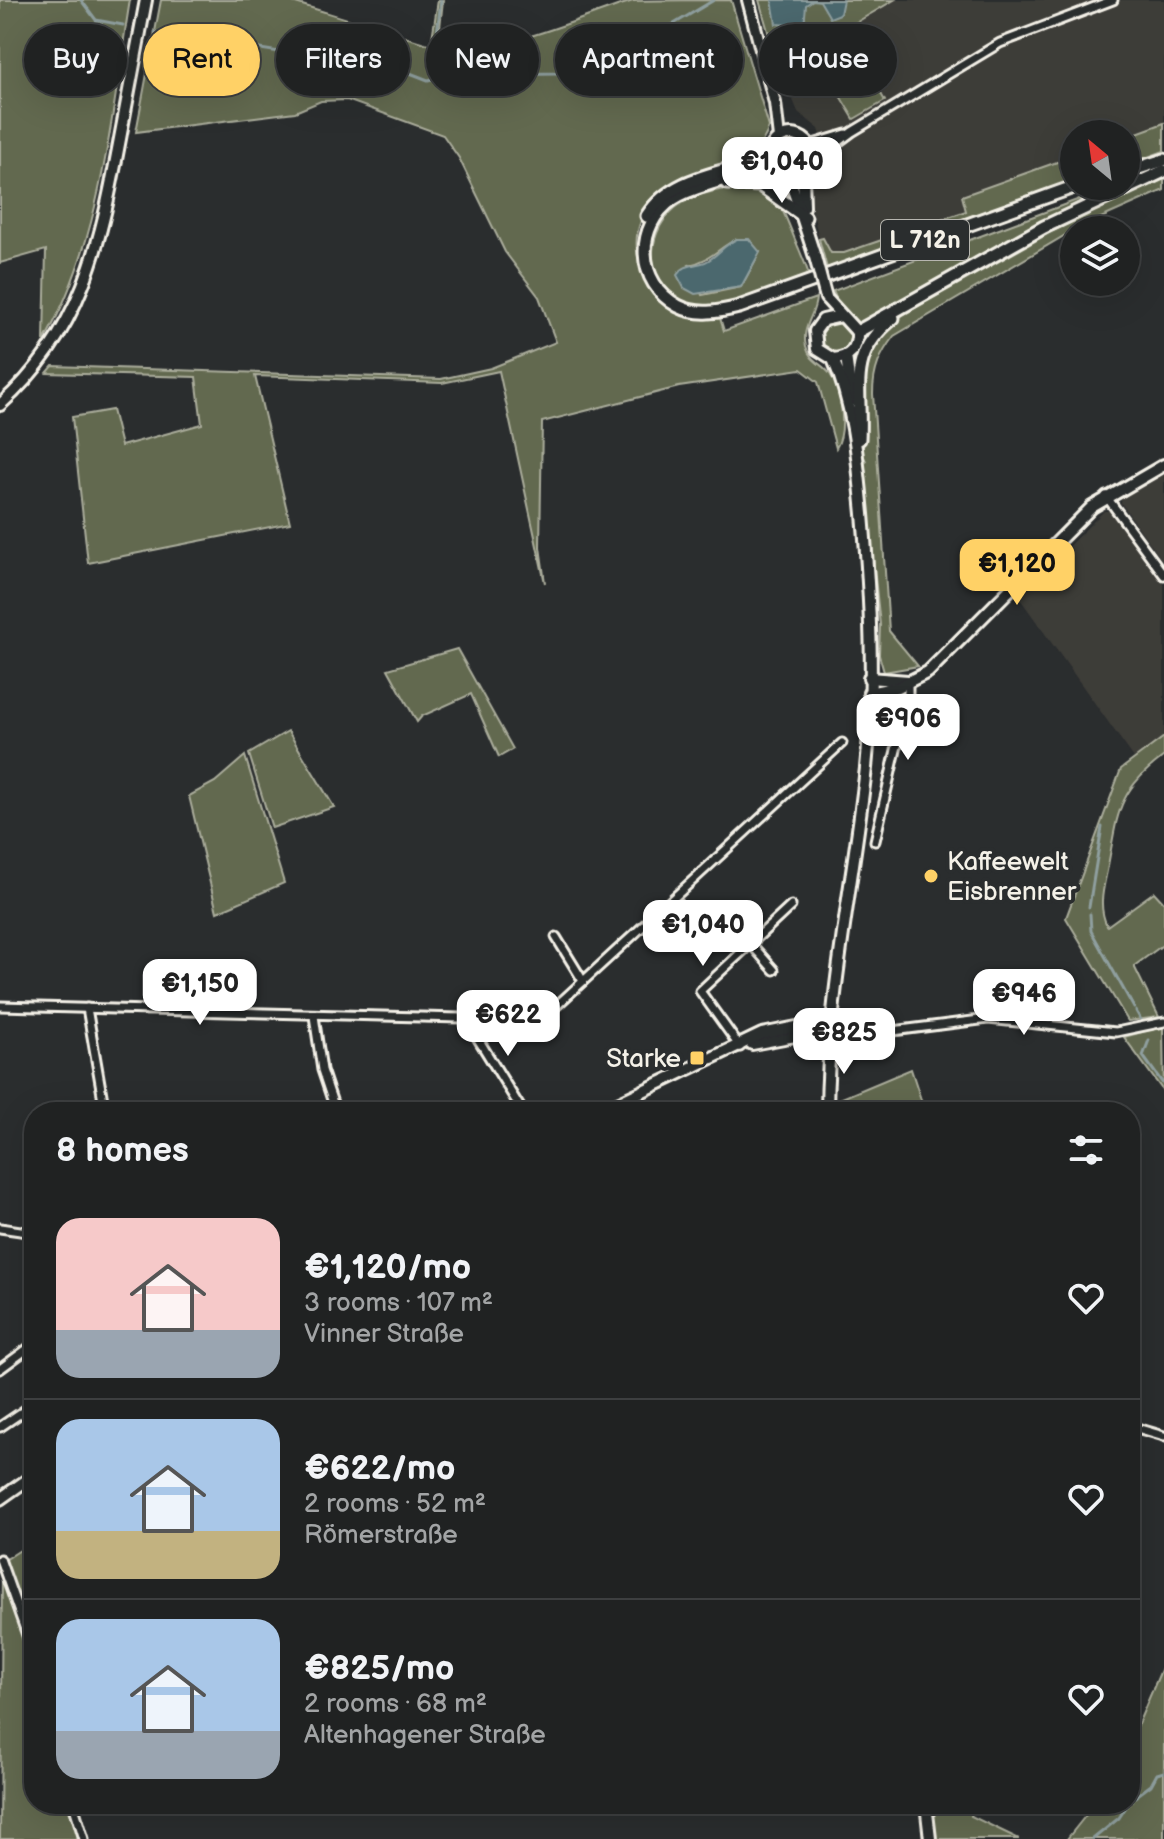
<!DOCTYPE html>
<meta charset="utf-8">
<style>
:root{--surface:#202222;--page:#282a2a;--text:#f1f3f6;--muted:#a2a4a5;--line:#3d3f40;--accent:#ffd166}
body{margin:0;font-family:"Balsamiq Sans",sans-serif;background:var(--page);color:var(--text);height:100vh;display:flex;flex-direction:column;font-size:30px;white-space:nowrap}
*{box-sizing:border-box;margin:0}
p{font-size:26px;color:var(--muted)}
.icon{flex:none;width:44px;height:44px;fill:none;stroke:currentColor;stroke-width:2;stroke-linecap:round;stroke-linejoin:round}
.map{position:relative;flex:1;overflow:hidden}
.drawer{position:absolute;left:24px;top:1102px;width:1116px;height:712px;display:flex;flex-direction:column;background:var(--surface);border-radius:32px;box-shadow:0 8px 32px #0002,0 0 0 2px var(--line)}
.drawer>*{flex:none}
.guide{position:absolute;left:24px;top:24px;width:1116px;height:72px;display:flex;gap:16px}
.needle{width:52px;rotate:331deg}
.tools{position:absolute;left:1060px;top:120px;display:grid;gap:16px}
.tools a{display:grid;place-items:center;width:80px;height:80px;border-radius:50%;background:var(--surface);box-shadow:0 8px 32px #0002,0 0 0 2px var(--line);font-size:40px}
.price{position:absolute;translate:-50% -68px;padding:0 18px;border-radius:16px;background:#fff;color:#222;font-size:26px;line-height:52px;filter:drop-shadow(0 2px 4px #0008)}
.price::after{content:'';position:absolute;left:50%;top:48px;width:24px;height:18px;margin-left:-12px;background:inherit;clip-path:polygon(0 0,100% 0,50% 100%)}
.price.on{background:var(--accent);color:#111}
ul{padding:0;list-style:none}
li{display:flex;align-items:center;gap:24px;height:200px;padding:0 32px}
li+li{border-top:2px solid var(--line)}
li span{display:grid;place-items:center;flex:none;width:224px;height:160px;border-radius:24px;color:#555}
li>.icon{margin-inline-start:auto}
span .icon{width:96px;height:96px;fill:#fffc;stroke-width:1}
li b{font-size:34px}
h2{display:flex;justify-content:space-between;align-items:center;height:96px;padding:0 32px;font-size:34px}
.tag{padding:0 28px;border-radius:36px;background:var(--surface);box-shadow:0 8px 32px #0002,0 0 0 2px var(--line);font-size:28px;line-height:72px}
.tag.on{background:var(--accent);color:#111}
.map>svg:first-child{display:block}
</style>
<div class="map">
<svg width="1164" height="1839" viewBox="0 0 1164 1839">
<rect width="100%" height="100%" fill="#2a2d2e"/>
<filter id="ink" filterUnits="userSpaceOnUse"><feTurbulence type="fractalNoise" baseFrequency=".0125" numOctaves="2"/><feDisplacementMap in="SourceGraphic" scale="16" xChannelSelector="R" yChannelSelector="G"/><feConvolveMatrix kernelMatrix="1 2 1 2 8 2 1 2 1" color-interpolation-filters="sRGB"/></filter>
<g filter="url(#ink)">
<g fill="#3d3c38">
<path d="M894,0h270v123l-38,14 -52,-3v22l-112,40 5,15 -123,42h-13l-8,-15 -4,1 -11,-48 21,-29 -10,-33 -21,-17 -22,-53 37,-6 72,48 -40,-72z"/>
<path d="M1164,473v90l-43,-60 1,-7z"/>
<path d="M1104,511h8l52,73v153l-30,21 -116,-162z"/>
</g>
<g fill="#62694f" stroke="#abad9c" stroke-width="2" fill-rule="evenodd">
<path d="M0,0h130c-19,115 -27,238 -86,341l2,-91 -46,13z"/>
<path d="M161,0h125l145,45 7,-45h5l-5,46c72,8 129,-25 195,-45 24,-1 71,-1 98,-1l38,127c-12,39 -59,49 -93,64 -7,4 -17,6 -22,11 -31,32 -17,77 14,103 13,11 34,16 52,13l4,13 92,-33c-1,18 -15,29 -10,48 4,16 16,17 24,28 12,17 17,57 6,74l-18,-66 -17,-13 -122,18 -137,35 -2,125 5,36 -46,-212 -57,12 -187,-7 35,147 -202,40 -16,-146 40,-7 9,36 81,-22 -6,-47 -149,-4 6,-7 388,13 50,-11 65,-26 -17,-45 -34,-45 -46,-94 -16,-23 -96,-35 -26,1 -26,11 -159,20z"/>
<path d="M759,0h135l-49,29 40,72 -31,18 -40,-66 -38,6z"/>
<path d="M1164,123v28l-38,14v-28z"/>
<circle cx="791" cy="158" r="17"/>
<path d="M1074,156v28l-246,88 -9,-33 4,-1 8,15h13l122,-42 -4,-15z"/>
<path d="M1164,177v13l-90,40 -180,106c-14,18 -21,34 -21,58l16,237 29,35 -34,6 -5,-17 1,-30 -17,-162 3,-2 -3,-6 -2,-54 4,-41 21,-32 17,-13 150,-84z"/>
<path d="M733,187c50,2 48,22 66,62 4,10 8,18 11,29l-15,7 -4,-3 -8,3 -1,4c-26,9 -61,27 -90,18 -46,-14 -51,-70 -17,-99 16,-13 38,-17 58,-21zM737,239l23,13 -19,35 -39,8 -13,-30c21,-4 29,-17 48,-26z"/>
<path d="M1093,194l-234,132 -21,-23 -5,-12z"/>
<circle cx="836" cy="338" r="16"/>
<path d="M457,649l56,100 -14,8 -28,-63 -49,22 -5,6 -29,-53z"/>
<path d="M288,731l46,76 -62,21 -23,-74z"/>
<path d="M1164,737v19c-49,37 -46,59 -57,115 -4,19 -9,36 0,55l47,-34 10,11v41l-30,22 25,51 -31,4 -62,-103 55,-149z"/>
<path d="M245,756l39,127 -67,29 -28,-116 26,-14z"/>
<path d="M1164,1026l-1,4 1,62 -40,-55z"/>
<path d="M911,1069l14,43h-90v-11z"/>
<path d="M34,1541v103l-29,-84z"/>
<path d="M2,1572l32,94v138h37l10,35h-81z"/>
<path d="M1164,1663v176h-97l28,-35h35v-61z"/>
<path d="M930,1804h45l-4,12 48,23h-84z"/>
</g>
<g fill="#4b686e" stroke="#8f9f9f" stroke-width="2">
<path d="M772,0h71l-3,14 -10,4 -10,-17 -7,-1 -7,5 -2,21 -28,-2z"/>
<path d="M737,239h12l11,13 -19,35 -46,7 -11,-6 -7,-13c7,-11 17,-9 28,-13 12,-5 19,-18 32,-23z"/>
</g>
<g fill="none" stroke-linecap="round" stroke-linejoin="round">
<g stroke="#8f9f9f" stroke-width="3">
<path d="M81,0l15,20 27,5"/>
<path d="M155,32l255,41 18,7 22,-5 108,-2c15,-8 28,-1 44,-6l112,-67"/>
<path d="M435,79l-1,-20 7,-59"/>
<path d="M1089,907l13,-80"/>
<path d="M1090,914l1,17 43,77"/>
<path d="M1136,1011l5,9"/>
<path d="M1149,1040l-6,16 21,29"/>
<path d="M1135,1797l16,-12 6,-11 7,-2"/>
<path d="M1130,1802l2,-2"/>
<path d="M1093,1839l26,-21 9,-14"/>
</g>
<g stroke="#f4f1e8" stroke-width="13">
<g id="street">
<path d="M810,145l36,-11"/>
<path d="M813,161l39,-29 148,-89 113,-43"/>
<path d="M1106,496l58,79"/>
<path d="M875,841l33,-143v-17"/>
<path d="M556,937l27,44"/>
<path d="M751,944l23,26"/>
<path d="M0,1006l534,14 19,-11 289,-266"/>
<path d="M87,1008l18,104"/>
<path d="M314,1016l8,54 14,42"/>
<path d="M831,1020l40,11"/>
<path d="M467,1021l56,91"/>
<path d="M829,1039l159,-20 128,13 48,-10"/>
<path d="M740,1047l-40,-56 91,-85"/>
<path d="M0,1228l34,5"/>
<path d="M0,1369l34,-25"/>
<path d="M1130,1426l34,10"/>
<path d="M0,1427l34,-23"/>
<path d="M0,1559l34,96"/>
<path d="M73,1804l11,35"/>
</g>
</g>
<g stroke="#f4f1e8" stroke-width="16">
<g id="secondary">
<path d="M748,0l27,103 4,35"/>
<circle cx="791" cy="157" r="22"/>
<path d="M803,176l1,31"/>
<path d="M790,180l25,77"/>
<path d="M826,298l31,34c1,16 -7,26 -24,27l-16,-10 -2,-18 8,-11 18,-4"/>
<path d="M846,356l6,45"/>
<path d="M0,405c81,-72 100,-159 119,-261 9,-48 18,-96 27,-144"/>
<path d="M869,678l39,3"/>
<path d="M869,693l29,-6 30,-15 164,-165 72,-42"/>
<path d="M752,1044l43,-8 34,3"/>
<path d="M599,1112l163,-78 69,-14"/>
<path d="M827,1112c1,-116 26,-228 39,-344 9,-83 4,-171 -3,-254 -5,-51 -9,-108 -30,-155"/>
<path d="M0,1499l34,-24"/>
<path d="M926,1804l4,35"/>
</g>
</g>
<g stroke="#f4f1e8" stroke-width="17">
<g id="primary">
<path d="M772,171c-19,-1 -35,4 -54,10 -15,5 -32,9 -45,18 -39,27 -37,84 5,107 19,10 41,6 61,1l337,-121"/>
<path d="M1126,172l38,-12"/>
<path d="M727,183l33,2 45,32"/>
<path d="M647,216c25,-40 75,-42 115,-57l7,-9"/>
<path d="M857,332l187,-105 120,-56"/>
<path d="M859,439c3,-52 -13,-83 34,-121"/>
</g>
</g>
<use href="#street" stroke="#2a2d2e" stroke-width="7"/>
<use href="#secondary" stroke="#2a2d2e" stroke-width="10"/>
<use href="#primary" stroke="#2a2d2e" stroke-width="11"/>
<g stroke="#f4f1e8" stroke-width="16" stroke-linecap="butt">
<path id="secondary-bridge" d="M815,257l11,41"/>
</g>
<use href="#secondary-bridge" stroke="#2a2d2e" stroke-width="10"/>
</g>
</g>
<g fill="#ffd166" stroke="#2a2d2e" stroke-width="3">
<circle cx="931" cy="876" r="8"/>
<rect x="689" y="1050" width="16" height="16" rx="4"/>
</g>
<g text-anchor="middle" stroke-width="8" stroke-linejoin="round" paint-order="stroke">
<rect fill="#2a2d2e" stroke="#b7b6b0" stroke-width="2" x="881" y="220" width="88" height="40" rx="6"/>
<g font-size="24" font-weight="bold" fill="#f4f1e8">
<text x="925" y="248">L 712n</text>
</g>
<g font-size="26" fill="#f4f1e8" stroke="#2a2d2e" text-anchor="start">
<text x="947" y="870">Kaffeewelt<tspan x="947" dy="30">Eisbrenner</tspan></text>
<text x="681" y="1067" text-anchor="end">Starke</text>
</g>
</g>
</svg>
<div class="tools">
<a><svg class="needle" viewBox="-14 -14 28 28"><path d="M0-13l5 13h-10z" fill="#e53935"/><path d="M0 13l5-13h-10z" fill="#a2a4a5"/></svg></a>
<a><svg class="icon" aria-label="layers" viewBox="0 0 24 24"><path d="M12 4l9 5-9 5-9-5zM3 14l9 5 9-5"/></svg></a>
</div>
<b class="price" style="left:782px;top:205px">€1,040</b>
<b class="price on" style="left:1017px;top:607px">€1,120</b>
<b class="price" style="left:908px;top:762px">€906</b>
<b class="price" style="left:703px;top:968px">€1,040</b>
<b class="price" style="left:200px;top:1027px">€1,150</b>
<b class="price" style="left:1024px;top:1037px">€946</b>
<b class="price" style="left:508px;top:1058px">€622</b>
<b class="price" style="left:844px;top:1076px">€825</b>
<div class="guide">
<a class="tag">Buy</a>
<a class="tag on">Rent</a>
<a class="tag">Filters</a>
<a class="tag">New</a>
<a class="tag">Apartment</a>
<a class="tag">House</a>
</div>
<section class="drawer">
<h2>8 homes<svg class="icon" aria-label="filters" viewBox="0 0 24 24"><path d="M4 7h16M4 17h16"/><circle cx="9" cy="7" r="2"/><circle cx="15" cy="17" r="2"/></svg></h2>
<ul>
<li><span style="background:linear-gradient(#f6c9c9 70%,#9aa5b1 0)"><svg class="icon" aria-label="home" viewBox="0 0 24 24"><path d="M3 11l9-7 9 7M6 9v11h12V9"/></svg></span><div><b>€1,120/mo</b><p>3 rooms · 107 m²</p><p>Vinner Straße</p></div><svg class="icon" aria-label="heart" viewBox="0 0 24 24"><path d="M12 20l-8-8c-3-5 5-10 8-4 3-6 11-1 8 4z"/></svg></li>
<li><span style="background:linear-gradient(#a9c7e8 70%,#c2b280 0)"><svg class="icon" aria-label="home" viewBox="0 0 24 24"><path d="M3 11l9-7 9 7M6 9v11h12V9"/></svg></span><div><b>€622/mo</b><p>2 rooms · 52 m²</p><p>Römerstraße</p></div><svg class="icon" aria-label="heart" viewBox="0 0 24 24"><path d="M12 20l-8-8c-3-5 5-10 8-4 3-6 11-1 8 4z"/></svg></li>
<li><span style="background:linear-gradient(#a9c7e8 70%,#9aa5b1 0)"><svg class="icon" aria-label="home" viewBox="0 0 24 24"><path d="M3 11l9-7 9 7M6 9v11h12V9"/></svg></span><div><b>€825/mo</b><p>2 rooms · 68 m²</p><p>Altenhagener Straße</p></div><svg class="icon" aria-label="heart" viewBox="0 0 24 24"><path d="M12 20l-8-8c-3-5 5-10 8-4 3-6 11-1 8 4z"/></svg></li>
</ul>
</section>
</div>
